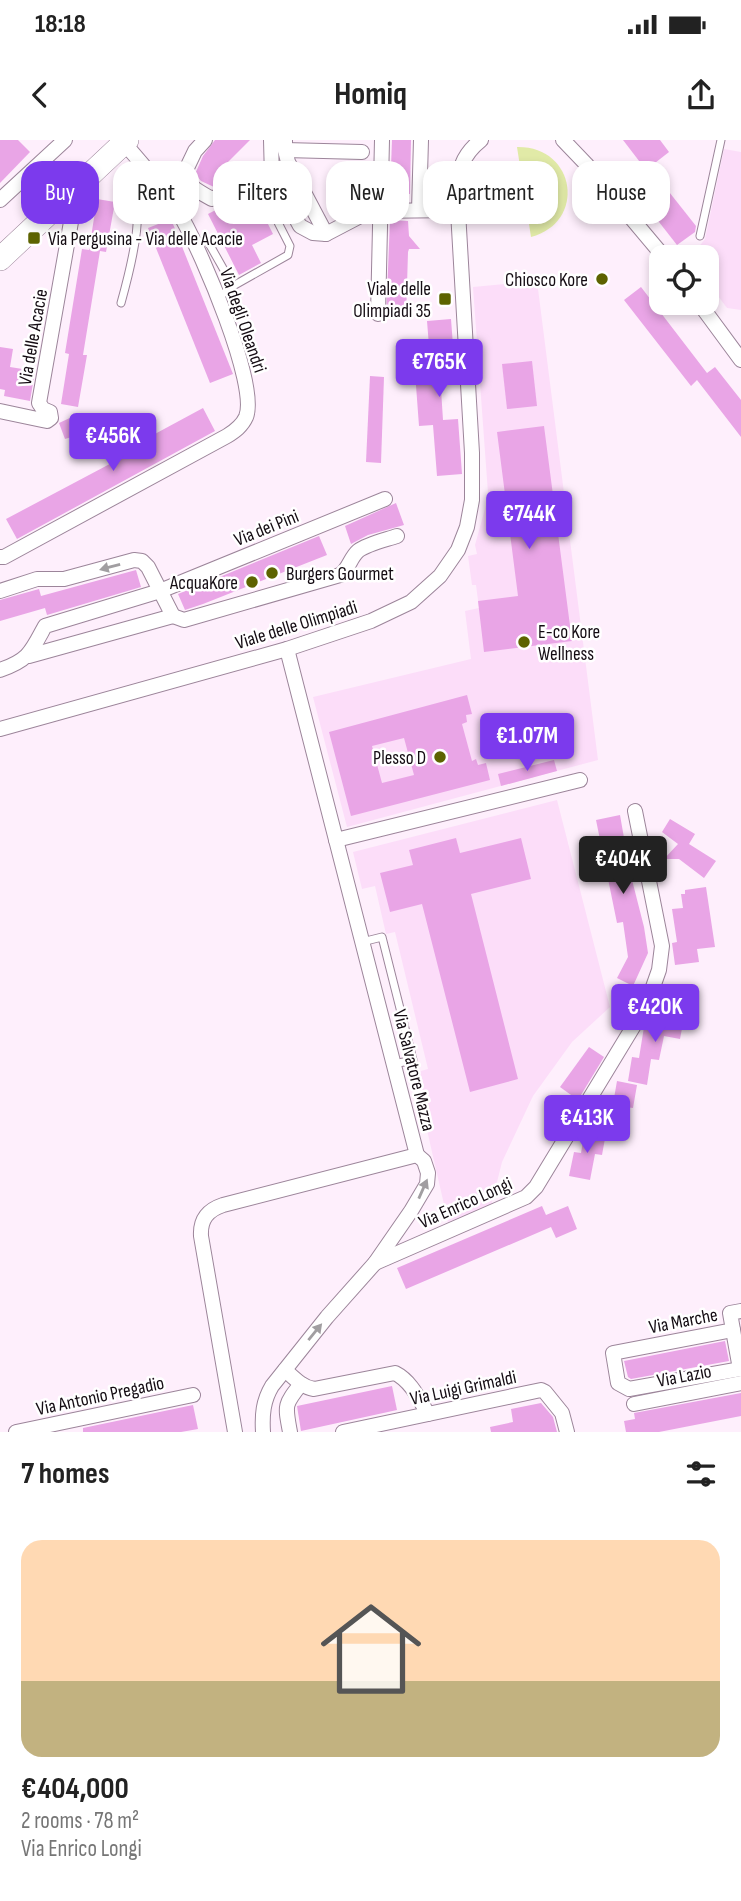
<!DOCTYPE html>
<meta charset="utf-8">
<style>
:root{--surface:#fff;--page:#f6f6f6;--text:#222;--muted:#767676;--line:#e0e0e0;--accent:#7c3aed}
body{margin:0;font-family:"Sofia Sans Condensed",sans-serif;background:var(--page);color:var(--text);height:100vh;display:flex;flex-direction:column;font-size:26px;white-space:nowrap}
*{box-sizing:border-box;margin:0}
p{font-size:23px;color:var(--muted)}
.icon{flex:none;width:38px;height:38px;fill:none;stroke:currentColor;stroke-width:2;stroke-linecap:round;stroke-linejoin:round}
.map{position:relative;height:1292px;overflow:hidden}
.details{display:flex;flex-direction:column;background:var(--surface);flex:1}
.details>*{flex:none}
.guide{position:absolute;left:21px;top:21px;width:700px;height:63px;display:flex;gap:14px}
.fabs{position:absolute;left:649px;top:105px;display:grid;gap:14px}
.fabs a{display:grid;place-items:center;width:70px;height:70px;border-radius:14px;background:var(--surface);box-shadow:0 4px 10px #0003;font-size:35px}
.price{position:absolute;translate:-50% -60px;padding:0 16px;border-radius:7px;background:var(--accent);color:#fff;font-size:23px;line-height:46px;filter:drop-shadow(0 2px 4px #0008)}
.price::after{content:'';position:absolute;left:50%;top:42px;width:21px;height:16px;margin-left:-10px;background:inherit;clip-path:polygon(0 0,100% 0,50% 100%)}
.price.current{background:#222;color:#fff}
ul{padding:0;list-style:none}
li{display:grid;align-content:center;gap:14px;height:371px;padding:0 21px}
li+li{border-top:2px solid var(--line)}
li span{display:grid;place-items:center;height:217px;border-radius:21px;color:#555}
li>.icon{margin-inline-start:auto}
span .icon{width:126px;height:126px;fill:#fffc;stroke-width:1}
li b{font-size:30px}
h2{display:flex;justify-content:space-between;align-items:center;height:84px;padding:0 21px;font-size:30px}
.pill{padding:0 24px;border-radius:21px;background:var(--surface);box-shadow:0 4px 10px #0003;font-size:24px;line-height:63px}
.pill.current{background:var(--accent);color:#fff}
.status{display:flex;justify-content:space-between;align-items:center;height:49px;padding:0 35px;background:var(--surface);direction:ltr}
.status svg{height:19px;fill:currentColor}
header{display:flex;justify-content:space-between;align-items:center;height:91px;padding:0 21px;background:var(--surface);font-size:32px;font-weight:700}
.map>svg:first-child{display:block}
</style>
<div class="status"><b>18:18</b><svg viewBox="0 0 49 12"><path d="M0 12V9h3v3zM5 12V6h3v6zM10 12V3h3v9zM15 12V0h3v12zM26 1h20v11H26zM47 4h2v5h-2z"/></svg></div>
<header><svg class="icon" aria-label="back" viewBox="0 0 24 24"><path d="M15 5l-7 7 7 7"/></svg>Homiq<svg class="icon" aria-label="share" viewBox="0 0 24 24"><path d="M12 15V3M7 8l5-5 5 5M5 13v7h14v-7"/></svg></header>
<div class="map">
<svg width="741" height="1292" viewBox="0 0 741 1292">
<rect width="100%" height="100%" fill="#feeffc"/>
<g fill="#fcddf9">
<path d="M724,9l17,3v158l-14,-2 -20,-27v-24h-16l14,-18z"/>
<path d="M537,141l61,479 -251,67 -34,-130 158,-38 -6,-48 14,-3 -3,-23h-4l-4,-29 9,-2 -2,-9 11,-40 2,-12 -15,-206z"/>
<path d="M557,660l53,207 -38,35 -39,54 -31,66 -11,44 -43,16 -34,-149 14,-4 -33,-137 -9,2 -11,-48 -13,3 -9,-37z"/>
</g>
<path fill="#e1eaa7" d="M517,7c59,-1 70,75 14,90z"/>
<g fill="#e9a5e6" fill-rule="evenodd">
<path d="M0,0h18l12,12 -30,31z"/>
<path d="M215,0h35l-27,27 -9,20 -13,-6 -6,-7 8,-18z"/>
<path d="M392,0h19l-1,54 -20,-1z"/>
<path d="M623,0h37l9,12 -23,18z"/>
<path d="M662,43l34,43 -1,6 -18,13 -36,-46z"/>
<path d="M97,59l18,3 -9,50 -6,-1 -17,104h4l-9,52 -17,-3 8,-50 -4,-1 17,-104 7,1z"/>
<path d="M231,62l10,21 21,-11 11,22 -21,11 9,18 -22,12 -31,-61z"/>
<path d="M171,79l62,155 -23,9 -62,-155z"/>
<path d="M390,80l18,1 1,15 11,13h-11l-1,3 -2,67 -20,-1z"/>
<path d="M641,147l66,86 8,-6 26,33v37l-44,-57 -6,6 -67,-86z"/>
<path d="M451,179l4,53 -15,2 3,46 15,-1 4,55 -25,2 -4,-51 -14,1 -4,-54 16,-1 -4,-50z"/>
<path d="M0,207l13,2 -3,18 25,4 -5,30 -26,-5 1,-6 -5,-1z"/>
<path d="M532,221l5,45 -30,3 -5,-45z"/>
<path d="M370,236l14,1 -3,86 -15,-1z"/>
<path d="M203,268l12,23 -198,108 -11,-20 149,-79 -2,-5z"/>
<path d="M72,277l6,18 -13,4 -6,-16z"/>
<path d="M544,286l28,215 -88,11 -6,-51 40,-5 -21,-164z"/>
<path d="M396,363l8,22 -36,10 -17,9 -6,-18z"/>
<path d="M319,396l8,19 -124,49 -18,6 -7,-16z"/>
<path d="M136,430l5,17 -94,28 -2,-7 -45,13v-21l39,-11 2,7z"/>
<path d="M467,555l5,19 -6,1 1,7 -5,2 10,37 4,-2 2,6 8,-2 4,17 -139,36 -22,-84zM404,598l10,37 -32,8 -10,-37z"/>
<path d="M554,620l3,11 -56,15 -3,-12z"/>
<path d="M620,675l10,57 14,55 4,26 -15,33 -16,-8 11,-21 -5,-35 -6,1 -21,-103z"/>
<path d="M670,679l25,15 -6,10 27,17 -12,17 -25,-19h-15l14,-15 -16,-12z"/>
<path d="M456,698l4,15 61,-15 10,41 -60,15 47,185 -48,13 -48,-188 -32,8 -10,-39 33,-8 -4,-15z"/>
<path d="M706,747l9,60 -18,2 2,13 -24,3 -3,-22 5,-1 -5,-33 11,-1 -2,-14h4v-4z"/>
<path d="M664,869l21,4 -5,26 -16,-3 -5,24 -8,-1 -4,26 -19,-4 4,-24 7,1 5,-31 2,-3 14,2z"/>
<path d="M589,907l15,10 -26,43 -18,-13z"/>
<path d="M617,941l20,4 -4,23 -7,-1 -5,28 -21,-4 5,-28 8,1z"/>
<path d="M585,989l21,4 -4,22 -7,-1 -5,26 -21,-4 5,-24 7,1z"/>
<path d="M542,1066l4,9 22,-9 9,23 -21,9 -5,-11 -145,62 -9,-21z"/>
<path d="M725,1201l4,20 -98,18 -3,-2 -4,-16z"/>
<path d="M392,1246l5,24 -96,21 -4,-25z"/>
<path d="M741,1253v23l-82,16h-33l-2,-11 11,-2 -1,-6z"/>
<path d="M541,1263l12,14 4,15h-66l-1,-5 23,-5 -2,-13z"/>
<path d="M193,1265l5,24 -17,3h-98v-4z"/>
</g>
<g fill="none" stroke-linecap="round" stroke-linejoin="round">
<g stroke="#9c859a" stroke-width="9">
<g id="lane">
<path d="M700,96l21,-96"/>
<path d="M207,100l26,46"/>
<path d="M219,157l14,-11 55,-31 2,-9 -26,-51"/>
<path d="M121,163c15,-54 22,-89 13,-145"/>
<path d="M362,802l20,-5 31,123 -19,4"/>
</g>
</g>
<g stroke="#9c859a" stroke-width="16">
<g id="street">
<path d="M205,0l-10,11 -11,23c5,14 16,18 28,25l45,-22 15,1 5,6 23,42 13,7 13,1 44,-23 89,-1"/>
<path d="M271,0l1,38"/>
<path d="M285,0v10l3,12 38,72"/>
<path d="M563,0l23,24 78,93"/>
<path d="M285,10l77,2"/>
<path d="M0,60l65,-60"/>
<path d="M419,70l2,-70"/>
<path d="M699,163l42,57"/>
<path d="M378,174l4,-174"/>
<path d="M0,271l42,9 5,1 4,-3 -1,-6 -7,-3 -4,-6 38,-215"/>
<path d="M0,417h4l223,-121c8,-5 15,-10 19,-19 13,-32 -45,-165 -63,-197 -16,-28 -38,-53 -59,-77"/>
<path d="M0,451l37,-12h27l70,-19 8,1 6,6 25,49 11,4 156,-45c9,-6 10,-17 18,-24 9,-7 27,-11 39,-15"/>
<path d="M29,516l144,-40"/>
<path d="M0,530c29,-10 31,-18 45,-44l115,-35 225,-92"/>
<path d="M0,589l287,-80 84,-28 40,-19 29,-26 18,-26 9,-23 5,-27v-47l-15,-259c2,-24 4,-38 24,-54"/>
<path d="M336,700l244,-60"/>
<path d="M375,1123l151,-66 10,-10 111,-183 12,-34 3,-24 -27,-135"/>
<path d="M741,1171l-11,2 3,17 -120,23 5,30 11,6 112,-20"/>
<path d="M733,1190l7,39"/>
<path d="M285,1230c9,8 17,17 29,19l81,-16c16,8 24,26 33,41"/>
<path d="M634,1264l107,-21"/>
<path d="M16,1292l177,-37"/>
<path d="M235,1292l-34,-196c-1,-17 7,-26 22,-31l194,-50 -130,-506"/>
<path d="M263,1292c-1,-17 0,-31 9,-46l55,-69 48,-54 36,-52 16,-27 1,-11 -4,-12 -7,-6"/>
<path d="M290,1292c-5,-27 -6,-27 11,-48"/>
<path d="M343,1292l198,-42 4,2 17,21 5,19"/>
</g>
</g>
<g stroke="#9c859a" stroke-width="24">
<path id="primary" d="M0,119l127,-119"/>
</g>
<use href="#lane" stroke="#fff" stroke-width="7"/>
<use href="#street" stroke="#fff" stroke-width="14"/>
<use href="#primary" stroke="#fff" stroke-width="23"/>
</g>
<defs><path id="oneway-solid" d="M-6-.8H1V-3.2L6.5 0L1 3.2V.8H-6Z" transform="scale(1.75)"/></defs>
<g fill="#a19ea1">
<use href="#oneway-solid" transform="translate(110 427) rotate(165)"/>
<use href="#oneway-solid" transform="translate(423 1049) rotate(-66)"/>
<use href="#oneway-solid" transform="translate(315 1192) rotate(-51)"/>
</g>
<g fill="#5d6300" stroke="#fff" stroke-width="2.5">
<rect x="27" y="91" width="14" height="14" rx="3.5"/>
<circle cx="602" cy="139" r="7"/>
<rect x="438" y="152" width="14" height="14" rx="3.5"/>
<circle cx="272" cy="433" r="7"/>
<circle cx="252" cy="442" r="7"/>
<circle cx="524" cy="502" r="7"/>
<circle cx="440" cy="617" r="7"/>
</g>
<g text-anchor="middle" stroke-width="5" stroke-linejoin="round" paint-order="stroke">
<g font-size="19" fill="#140c13" stroke="#fff" text-anchor="end">
<text x="48" y="105" text-anchor="start">Via Pergusina - Via delle Acacie</text>
<text x="588" y="146">Chiosco Kore</text>
<text x="431" y="155">Viale delle<tspan x="431" dy="22">Olimpiadi 35</tspan></text>
<text x="286" y="440" text-anchor="start">Burgers Gourmet</text>
<text x="238" y="449">AcquaKore</text>
<text x="538" y="498" text-anchor="start">E-co Kore<tspan x="538" dy="22">Wellness</tspan></text>
<text x="426" y="624">Plesso D</text>
</g>
<g font-size="19" fill="#140c13" stroke="#fff">
<text transform="translate(244 180) rotate(71)" y="7">Via degli Oleandri</text>
<text transform="translate(32 197) rotate(-80)" y="7">Via delle Acacie</text>
<text transform="translate(266 387) rotate(-22)" y="7">Via dei Pini</text>
<text transform="translate(296 484) rotate(-17)" y="7">Viale delle Olimpiadi</text>
<text transform="translate(415 930) rotate(76)" y="7">Via Salvatore Mazza</text>
<text transform="translate(465 1062) rotate(-24)" y="7">Via Enrico Longi</text>
<text transform="translate(683 1180) rotate(-11)" y="7">Via Marche</text>
<text transform="translate(684 1235) rotate(-11)" y="7">Via Lazio</text>
<text transform="translate(463 1247) rotate(-12)" y="7">Via Luigi Grimaldi</text>
<text transform="translate(100 1255) rotate(-12)" y="7">Via Antonio Pregadio</text>
</g>
</g>
</svg>
<div class="fabs">
<a><svg class="icon" aria-label="locate" viewBox="0 0 24 24"><circle cx="12" cy="12" r="6"/><path d="M12 2v4M12 18v4M2 12h4M18 12h4"/></svg></a>
</div>
<b class="price" style="left:439px;top:259px">€765K</b>
<b class="price" style="left:113px;top:333px">€456K</b>
<b class="price" style="left:529px;top:411px">€744K</b>
<b class="price" style="left:527px;top:633px">€1.07M</b>
<b class="price current" style="left:623px;top:756px">€404K</b>
<b class="price" style="left:655px;top:904px">€420K</b>
<b class="price" style="left:587px;top:1015px">€413K</b>
<div class="guide">
<a class="pill current">Buy</a>
<a class="pill">Rent</a>
<a class="pill">Filters</a>
<a class="pill">New</a>
<a class="pill">Apartment</a>
<a class="pill">House</a>
</div>
</div>
<section class="details">
<h2>7 homes<svg class="icon" aria-label="filters" viewBox="0 0 24 24"><path d="M4 7h16M4 17h16"/><circle cx="9" cy="7" r="2"/><circle cx="15" cy="17" r="2"/></svg></h2>
<ul>
<li><span style="background:linear-gradient(#ffd9b3 65%,#c2b280 0)"><svg class="icon" aria-label="home" viewBox="0 0 24 24"><path d="M3 11l9-7 9 7M6 9v11h12V9"/></svg></span><div><b>€404,000</b><p>2 rooms · 78 m²</p><p>Via Enrico Longi</p></div></li>
</ul>
</section>
